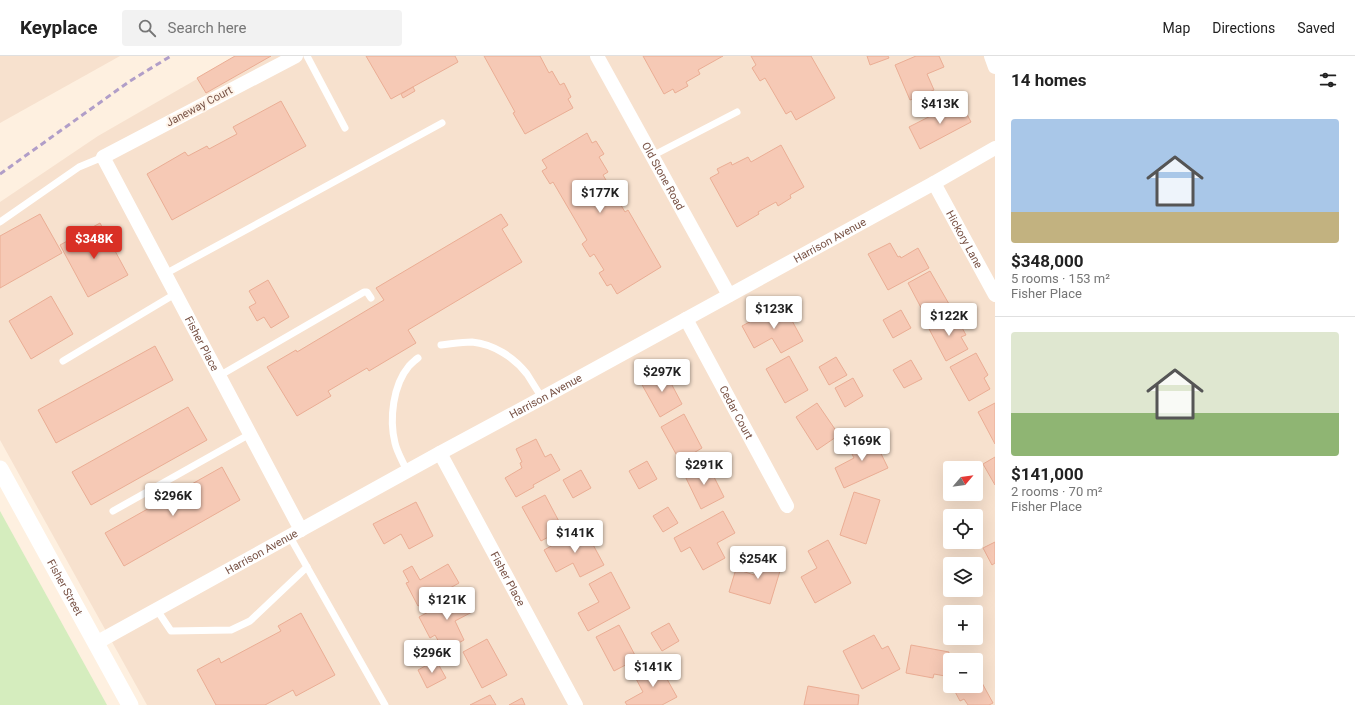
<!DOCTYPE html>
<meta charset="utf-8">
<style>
:root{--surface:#fff;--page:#f2f2f2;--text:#222;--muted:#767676;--line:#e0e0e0;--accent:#d93025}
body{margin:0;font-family:Roboto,sans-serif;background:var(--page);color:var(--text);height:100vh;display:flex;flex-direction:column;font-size:15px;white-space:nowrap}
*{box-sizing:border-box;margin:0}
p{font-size:13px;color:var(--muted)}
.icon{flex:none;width:22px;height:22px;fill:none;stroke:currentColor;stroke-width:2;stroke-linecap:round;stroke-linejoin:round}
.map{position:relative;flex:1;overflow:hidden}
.drawer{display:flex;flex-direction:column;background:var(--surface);width:360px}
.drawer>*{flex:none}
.needle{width:26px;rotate:61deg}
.fabs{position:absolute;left:943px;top:405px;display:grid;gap:8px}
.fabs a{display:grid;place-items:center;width:40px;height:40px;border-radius:4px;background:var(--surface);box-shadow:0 4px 16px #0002;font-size:20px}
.price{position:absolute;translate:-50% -34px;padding:0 9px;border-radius:4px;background:#fff;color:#222;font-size:13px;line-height:26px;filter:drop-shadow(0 1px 2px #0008)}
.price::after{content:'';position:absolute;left:50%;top:24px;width:12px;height:9px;margin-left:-6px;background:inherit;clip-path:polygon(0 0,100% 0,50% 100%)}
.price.on{background:var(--accent);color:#fff}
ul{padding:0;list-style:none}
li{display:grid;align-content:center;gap:8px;height:212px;padding:0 16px}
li+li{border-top:1px solid var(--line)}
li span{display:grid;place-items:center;height:124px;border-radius:4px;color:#555}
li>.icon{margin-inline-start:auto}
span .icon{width:72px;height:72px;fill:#fffc;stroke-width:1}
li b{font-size:17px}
h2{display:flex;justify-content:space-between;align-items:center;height:48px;padding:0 16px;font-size:17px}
header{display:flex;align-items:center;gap:24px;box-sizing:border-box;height:56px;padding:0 20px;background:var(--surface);border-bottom:1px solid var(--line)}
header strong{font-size:19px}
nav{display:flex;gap:22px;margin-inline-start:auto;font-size:14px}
.search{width:280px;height:36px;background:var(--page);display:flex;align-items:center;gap:10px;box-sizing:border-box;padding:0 14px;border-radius:4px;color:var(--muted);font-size:15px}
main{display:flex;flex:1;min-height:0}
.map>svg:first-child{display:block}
</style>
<header>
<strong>Keyplace</strong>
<div class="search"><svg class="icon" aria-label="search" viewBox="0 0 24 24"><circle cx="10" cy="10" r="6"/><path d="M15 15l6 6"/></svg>Search here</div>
<nav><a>Map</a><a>Directions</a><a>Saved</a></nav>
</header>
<main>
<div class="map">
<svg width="995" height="649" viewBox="0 0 995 649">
<rect width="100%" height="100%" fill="#fef0e0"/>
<g fill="#f7e1ce" fill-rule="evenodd">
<path d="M0,0h120l-120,67z"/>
<path d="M237,0h758v649h-848l-147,-265v-238l98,-66zM950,412h26v26h-26zM950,460h26v26h-26zM950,508h26v26h-26zM950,556h26v26h-26zM950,604h26v26h-26z"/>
</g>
<path fill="#d5edbe" d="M0,455l107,194h-107z"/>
<g fill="#f6c9b5" stroke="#eaad94">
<path d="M235,0h36l-65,37 -9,-15z"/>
<path d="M366,0h89l3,6 -67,37z"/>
<path d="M484,0h56l9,17 3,-2 8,14 4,-2 7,14 -3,2 5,9 -48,26 -12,-21 2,-1z"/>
<path d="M643,0h80l-25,14 2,4 -14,8 2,4 -13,7 -2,-4 -9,5z"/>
<path d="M751,0h60l24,42 -39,22 -5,-9 -5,3 -21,-36 -5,3 -8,-13 4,-3z"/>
<path d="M867,0h21l1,2 -19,7z"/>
<path d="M916,0h23l5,11 -17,7 7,16 -24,10 -15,-35z"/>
<path d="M413,31l2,4 -12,7 -2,-4z"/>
<path d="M281,45l25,45 -134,74 -25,-46 38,-22 3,4 19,-10 2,3 28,-15 -4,-7z"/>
<path d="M960,45l11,21 -51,27 -11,-22z"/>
<path d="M587,77l5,10 4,-2 8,13 -5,3 9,15 -5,3 22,37 3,-2 33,57 -44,27 -6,-10 -4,2 -8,-13 5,-3 -10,-16 -4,3 -8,-13 5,-4 -34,-58 -3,2 -8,-13 5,-3 -5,-8z"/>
<path d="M781,89l23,42 -14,8 1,3 -13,8 -2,-4 -18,10 1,2 -22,13 -27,-49 9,-5 -2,-4 14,-7 1,3 16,-8 3,5z"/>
<path d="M40,158l22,39 -62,35v-52z"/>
<path d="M501,158l7,11 -6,4 20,33 -114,68 8,13 -47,28 -2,-3 -39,23 3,5 -34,20 -30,-49 29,-17 1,2 87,-52 -8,-12z"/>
<path d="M100,167l28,52 -40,22 -28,-52z"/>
<path d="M890,187l8,14 2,-1 1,2 17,-10 11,20 -41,22 -20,-36z"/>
<path d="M930,215l19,33 -23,13 -18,-34z"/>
<path d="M268,224l21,37 -18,11 -7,-11 -7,4 -8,-14 7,-4 -7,-12z"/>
<path d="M51,240l22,38 -42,25 -22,-38z"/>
<path d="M783,248l20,37 -22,12 -9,-15 -18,10 -12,-22z"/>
<path d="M901,254l10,18 -18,10 -10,-18z"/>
<path d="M954,257l12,22 -5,2 7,12 -22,12 -18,-34z"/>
<path d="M155,290l18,34 -117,63 -18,-33z"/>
<path d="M976,297l12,22 -4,3 6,11 -21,12 -19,-34z"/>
<path d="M789,300l19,34 -23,13 -19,-34z"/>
<path d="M836,301l11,18 -18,10 -10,-18z"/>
<path d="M911,304l11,19 -18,9 -11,-18z"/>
<path d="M664,314l18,34 -22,13 -19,-34z"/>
<path d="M853,322l10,18 -18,11 -10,-19z"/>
<path d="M817,347l22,32 -22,15 -21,-33z"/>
<path d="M995,347v41l-17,-32z"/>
<path d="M188,351l19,33 -116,65 -19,-33z"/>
<path d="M684,358l18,34 -22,13 -19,-34z"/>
<path d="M871,377l17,35 -44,20 -9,-20 19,-10 -7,-14z"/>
<path d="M536,383l9,18 6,-3 9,16 -27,15 1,2 -18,10 -11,-19 17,-10 -2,-5 2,-1 -6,-13z"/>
<path d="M995,401v28l-12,-21z"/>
<path d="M647,405l10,18 -18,10 -10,-18z"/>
<path d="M707,407l17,34 -23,12 -17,-35z"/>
<path d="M222,411l18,33 -116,66 -19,-33z"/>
<path d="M581,414l10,18 -18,10 -10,-18z"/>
<path d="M854,436l26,8 -14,44 -26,-9z"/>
<path d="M545,439l18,34 -22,12 -19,-34z"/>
<path d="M416,446l17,34 -24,13 -8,-15 -17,10 -11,-20z"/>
<path d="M668,451l10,16 -15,9 -10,-16z"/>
<path d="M723,455l12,22 -18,10 8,15 -22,12 -13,-23 -9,5 -7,-14z"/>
<path d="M584,472l20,37 -24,12 -7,-14 -17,9 -12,-22z"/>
<path d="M828,484l23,43 -36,20 -14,-26 16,-9 -9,-17z"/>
<path d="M995,486v21l-3,2 -9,-17z"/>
<path d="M760,498l23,7 -13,43 -41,-12 7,-23 18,6z"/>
<path d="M448,508l11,19 -41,23 -12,-23 3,-1 -6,-11 9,-5 8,14z"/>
<path d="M611,516l19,36 -42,23 -10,-18 21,-11 -10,-18z"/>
<path d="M464,537l10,18 -19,10 9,19 -20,11 -9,-16 -5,3 -11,-21z"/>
<path d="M301,557l34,62 -39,21 -3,-6 -28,15h-49l-19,-35 22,-12 2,5 60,-32 -3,-5z"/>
<path d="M669,567l10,18 -17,10 -11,-18z"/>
<path d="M619,569l18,34 -23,12 -18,-34z"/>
<path d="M874,579l8,14 6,-3 12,23 -38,20 -19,-38z"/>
<path d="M487,583l20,36 -25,13 -19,-36z"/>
<path d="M911,589l38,7 -4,24 -11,-2 -1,4 -27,-5z"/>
<path d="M436,604l10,18 -19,10 -9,-18z"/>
<path d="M658,607l19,34 -15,8h-35l-2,-3 18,-10 -9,-17z"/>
<path d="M976,616l17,31 -4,2h-21l-4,-6 -4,2 -8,-15h24z"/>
<path d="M808,630l51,9 -1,10h-54z"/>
<path d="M490,639l6,10h-26z"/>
<path d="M522,642l3,7h-16z"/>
</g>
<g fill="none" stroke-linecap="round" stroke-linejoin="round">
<g stroke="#fff" stroke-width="7">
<path d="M307,0l38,72"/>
<path d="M652,100l85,-44"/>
<path d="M0,166l79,-55 24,-10"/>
<path d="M165,218l277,-151"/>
<path d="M441,289c10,-1 20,-3 31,-3 21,2 42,15 55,32 5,8 10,16 15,24"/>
<path d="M63,305l112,-67"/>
<path d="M219,320l145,-84h3l4,6"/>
<path d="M407,415c-4,-9 -10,-19 -12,-28 -6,-24 -2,-58 14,-77 3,-3 6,-6 9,-8"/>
<path d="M113,455l137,-77"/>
<path d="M290,481l95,168"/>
<path d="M157,554l14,21 60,-1 19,-9 57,-54"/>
</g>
<g stroke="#fff" stroke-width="14">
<path id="s1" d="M296,0l-193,101 198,373"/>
<path id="s2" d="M597,0l132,239"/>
<path d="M991,0l4,11"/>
<path id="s3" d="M934,127l61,112"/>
<path id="s4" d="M686,263l101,187"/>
<path id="s5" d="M440,397l136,252"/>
<path id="s6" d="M96,587l344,-190 102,-55 392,-215 61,-35"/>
</g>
<path stroke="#fff" stroke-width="17" id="s7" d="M0,413l130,236"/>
<path stroke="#b19ec8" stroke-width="3" stroke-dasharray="6 4" stroke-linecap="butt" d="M0,118l130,-93 41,-25"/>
</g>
<g text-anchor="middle" stroke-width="4" stroke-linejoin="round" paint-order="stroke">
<g font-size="11" fill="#785245" stroke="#fff4e9">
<text transform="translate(199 50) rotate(-28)" y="4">Janeway Court</text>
<text dy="4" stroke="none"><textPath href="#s2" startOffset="137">Old Stone Road</textPath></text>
<text dy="4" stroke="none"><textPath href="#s3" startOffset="64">Hickory Lane</textPath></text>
<text dy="4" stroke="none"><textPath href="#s6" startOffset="837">Harrison Avenue</textPath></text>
<text dy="4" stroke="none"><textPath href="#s1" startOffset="429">Fisher Place</textPath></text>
<text dy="4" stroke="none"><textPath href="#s6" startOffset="513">Harrison Avenue</textPath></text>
<text dy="4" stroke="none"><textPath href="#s4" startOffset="106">Cedar Court</textPath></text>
<text dy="4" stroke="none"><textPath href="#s6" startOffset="189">Harrison Avenue</textPath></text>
<text dy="4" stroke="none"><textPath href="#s5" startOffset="143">Fisher Place</textPath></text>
<text dy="4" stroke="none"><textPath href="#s7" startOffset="135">Fisher Street</textPath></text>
</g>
</g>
</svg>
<div class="fabs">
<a><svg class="needle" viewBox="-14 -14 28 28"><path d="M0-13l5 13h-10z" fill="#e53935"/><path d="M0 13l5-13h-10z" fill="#767676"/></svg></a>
<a><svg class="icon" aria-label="locate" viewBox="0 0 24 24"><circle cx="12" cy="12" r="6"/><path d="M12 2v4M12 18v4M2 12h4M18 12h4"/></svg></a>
<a><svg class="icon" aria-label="layers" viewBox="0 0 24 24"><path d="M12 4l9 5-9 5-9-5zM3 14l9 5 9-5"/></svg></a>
<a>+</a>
<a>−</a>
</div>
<b class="price" style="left:940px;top:69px">$413K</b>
<b class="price" style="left:600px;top:158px">$177K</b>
<b class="price on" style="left:94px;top:204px">$348K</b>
<b class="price" style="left:774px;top:274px">$123K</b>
<b class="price" style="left:949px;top:281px">$122K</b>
<b class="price" style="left:662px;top:337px">$297K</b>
<b class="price" style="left:862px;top:406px">$169K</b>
<b class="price" style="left:704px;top:430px">$291K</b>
<b class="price" style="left:173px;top:461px">$296K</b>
<b class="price" style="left:575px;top:498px">$141K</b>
<b class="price" style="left:758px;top:524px">$254K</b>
<b class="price" style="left:447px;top:565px">$121K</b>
<b class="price" style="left:432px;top:618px">$296K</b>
<b class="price" style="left:653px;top:632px">$141K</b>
</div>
<section class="drawer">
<h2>14 homes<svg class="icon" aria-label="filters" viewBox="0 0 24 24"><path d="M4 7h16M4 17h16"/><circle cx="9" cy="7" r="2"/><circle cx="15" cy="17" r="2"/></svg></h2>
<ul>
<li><span style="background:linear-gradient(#a9c7e8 75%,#c2b280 0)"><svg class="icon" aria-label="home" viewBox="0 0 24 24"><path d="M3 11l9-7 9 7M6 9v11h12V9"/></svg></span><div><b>$348,000</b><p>5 rooms · 153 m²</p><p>Fisher Place</p></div></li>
<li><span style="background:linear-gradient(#dfe7d0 65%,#8fb573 0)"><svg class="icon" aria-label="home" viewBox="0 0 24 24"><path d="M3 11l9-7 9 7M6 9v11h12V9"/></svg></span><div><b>$141,000</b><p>2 rooms · 70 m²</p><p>Fisher Place</p></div></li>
</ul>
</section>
</main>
